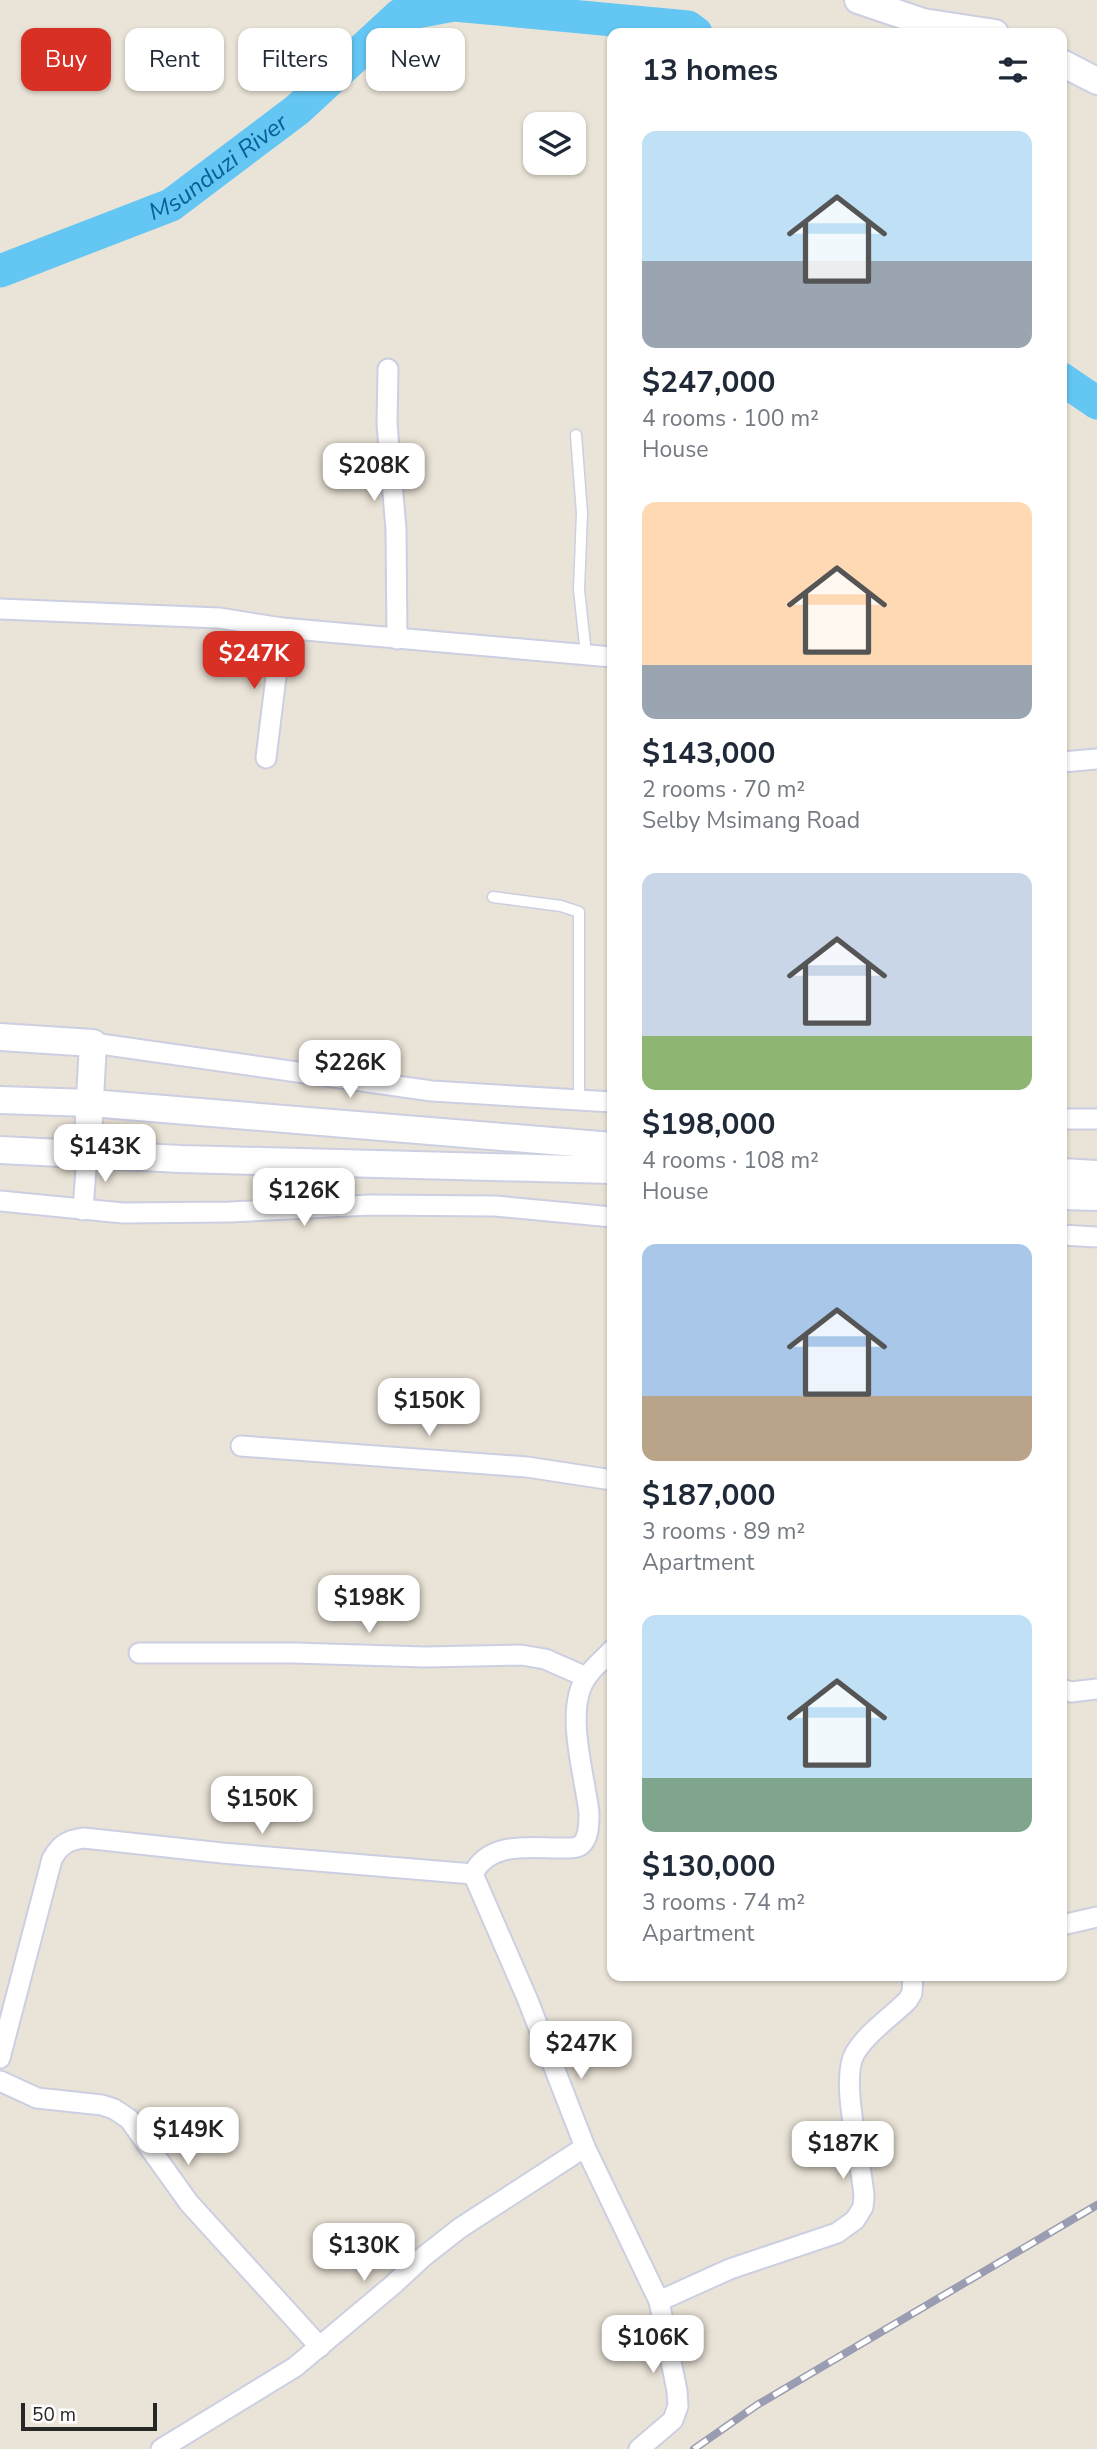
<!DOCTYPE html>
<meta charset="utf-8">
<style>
:root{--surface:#fff;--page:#f6f6f7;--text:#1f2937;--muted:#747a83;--accent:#d93025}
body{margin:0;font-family:"Nunito Sans",sans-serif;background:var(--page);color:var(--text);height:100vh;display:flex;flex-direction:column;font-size:26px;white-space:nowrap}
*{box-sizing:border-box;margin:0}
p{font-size:23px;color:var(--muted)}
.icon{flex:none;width:38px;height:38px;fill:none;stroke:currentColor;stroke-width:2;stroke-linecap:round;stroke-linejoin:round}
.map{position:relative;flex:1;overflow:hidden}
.panel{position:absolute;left:607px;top:28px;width:460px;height:1953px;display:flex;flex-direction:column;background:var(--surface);border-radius:14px;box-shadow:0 2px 5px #0004}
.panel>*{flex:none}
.banner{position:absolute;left:21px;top:28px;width:481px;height:63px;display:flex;gap:14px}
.fabs{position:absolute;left:523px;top:112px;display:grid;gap:14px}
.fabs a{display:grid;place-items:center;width:63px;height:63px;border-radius:14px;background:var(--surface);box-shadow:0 2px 5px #0004;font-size:35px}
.scale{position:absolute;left:21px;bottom:18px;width:136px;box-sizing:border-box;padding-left:7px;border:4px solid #272727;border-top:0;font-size:19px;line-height:24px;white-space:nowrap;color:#272727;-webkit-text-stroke:5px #fff;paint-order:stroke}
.price{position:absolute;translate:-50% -60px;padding:0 16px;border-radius:14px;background:#fff;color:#222;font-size:23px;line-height:46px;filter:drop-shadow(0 2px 4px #0008)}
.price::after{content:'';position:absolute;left:50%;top:42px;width:21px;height:16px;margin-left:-10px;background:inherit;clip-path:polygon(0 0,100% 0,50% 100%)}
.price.current{background:var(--accent);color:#fff}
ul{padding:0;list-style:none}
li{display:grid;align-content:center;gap:14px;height:371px;padding:0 35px}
li span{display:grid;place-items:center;height:217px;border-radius:14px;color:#555}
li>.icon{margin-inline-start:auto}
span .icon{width:126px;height:126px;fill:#fffc;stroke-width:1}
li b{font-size:30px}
h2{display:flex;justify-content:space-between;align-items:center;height:84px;padding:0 35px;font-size:30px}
.tag{padding:0 24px;border-radius:14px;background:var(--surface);box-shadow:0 2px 5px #0004;font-size:24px;line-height:63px}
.tag.current{background:var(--accent);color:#fff}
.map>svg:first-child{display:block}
</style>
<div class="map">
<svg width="1097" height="2449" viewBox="0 0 1097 2449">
<rect width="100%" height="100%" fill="#eae3d7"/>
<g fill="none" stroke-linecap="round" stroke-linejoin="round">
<g stroke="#64c6f3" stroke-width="33">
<path id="s1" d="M0,271l171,-66 126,-95 103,-95 54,-10 234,22 8,6"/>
<path d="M1062,379l35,24"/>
</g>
<g stroke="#cccfe1" stroke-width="13">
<g id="lane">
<path d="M576,435l6,78 -3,77 7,64"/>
<path d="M493,897l68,9 18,6v188"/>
</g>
</g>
<g stroke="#cccfe1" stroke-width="23">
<g id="street">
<path d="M388,369l-1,55 9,105 1,110"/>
<path d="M0,609l219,9 63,10 330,29"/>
<path d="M266,758l16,-130"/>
<path d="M1062,762l35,-3"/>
<path d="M93,1043l339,48 180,11"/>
<path d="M1062,1119h35"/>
<path d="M0,1201l123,12 107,-1 140,-7 125,1 117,11"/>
<path d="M83,1210l4,-55"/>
<path d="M1062,1235l35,2"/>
<path d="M241,1446l286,21 85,13"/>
<path d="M139,1653h156l130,4 96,-2 24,4 41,18"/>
<path d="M1062,1689l9,3 26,-3"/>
<path d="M473,1874l54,124 58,149 74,154 18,90 1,15 -5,14 -34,29"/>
<path d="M473,1874c16,-33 57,-26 88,-26 6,0 16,1 21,-4 7,-7 7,-21 7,-31 -4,-37 -25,-103 -3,-135 6,-10 18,-19 26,-28"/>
<path d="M1062,1925l35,-8"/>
<path d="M0,2058l52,-199c8,-14 15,-19 32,-21l138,15 251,21"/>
<path d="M0,2081l37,17 65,7 12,4 15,10 60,84 131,144"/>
<path d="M659,2301l71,-32 107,-36 18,-13 8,-13 1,-10c-2,-35 -25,-117 -9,-144 13,-21 36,-36 53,-53l4,-7 1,-17"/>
<path d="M161,2449l134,-82 99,-83 29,-27 37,-29 125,-81"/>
</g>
</g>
<g stroke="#cccfe1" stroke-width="30">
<g id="secondary">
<path d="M858,0l65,22 72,11"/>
<path d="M1062,63l35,18"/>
<path d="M0,1037l93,6 -6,112"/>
<path d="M0,1100l91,3 521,43"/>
<path d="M0,1150l181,9 431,11"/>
<path d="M1062,1172l35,2"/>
<path d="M1062,1196l35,1"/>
</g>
</g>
<use href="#lane" stroke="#fff" stroke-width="10"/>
<use href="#street" stroke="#fff" stroke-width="19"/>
<use href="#secondary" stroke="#fff" stroke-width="26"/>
<g stroke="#9a9cb2" stroke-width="8">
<path id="rail" d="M694,2449l63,-44 340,-200"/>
</g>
<use href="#rail" stroke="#fff" stroke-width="5" stroke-dasharray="16" stroke-linecap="butt"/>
</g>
<g text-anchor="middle" stroke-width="5" stroke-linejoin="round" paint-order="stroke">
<g font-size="24" font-style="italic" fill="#086099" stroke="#fff">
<text dy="8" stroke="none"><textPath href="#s1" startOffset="243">Msunduzi River</textPath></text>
</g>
</g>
</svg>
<div class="fabs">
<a><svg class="icon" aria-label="layers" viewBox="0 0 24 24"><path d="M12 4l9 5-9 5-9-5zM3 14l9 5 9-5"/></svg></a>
</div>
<div class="scale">50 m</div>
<b class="price" style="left:374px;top:503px">$208K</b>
<b class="price current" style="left:254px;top:691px">$247K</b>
<b class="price" style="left:350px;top:1100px">$226K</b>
<b class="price" style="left:105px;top:1184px">$143K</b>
<b class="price" style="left:304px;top:1228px">$126K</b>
<b class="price" style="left:429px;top:1438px">$150K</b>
<b class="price" style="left:369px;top:1635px">$198K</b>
<b class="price" style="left:262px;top:1836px">$150K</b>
<b class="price" style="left:581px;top:2081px">$247K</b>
<b class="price" style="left:188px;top:2167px">$149K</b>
<b class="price" style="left:843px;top:2181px">$187K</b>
<b class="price" style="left:364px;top:2283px">$130K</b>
<b class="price" style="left:653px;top:2375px">$106K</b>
<div class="banner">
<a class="tag current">Buy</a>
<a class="tag">Rent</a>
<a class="tag">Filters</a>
<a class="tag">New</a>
</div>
<section class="panel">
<h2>13 homes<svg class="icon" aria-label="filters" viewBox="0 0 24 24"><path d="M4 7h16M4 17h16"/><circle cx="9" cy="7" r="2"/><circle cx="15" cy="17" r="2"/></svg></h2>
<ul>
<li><span style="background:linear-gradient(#bfe0f5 60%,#9aa5b1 0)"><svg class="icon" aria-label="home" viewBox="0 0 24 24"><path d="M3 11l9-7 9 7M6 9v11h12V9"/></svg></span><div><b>$247,000</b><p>4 rooms · 100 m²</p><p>House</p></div></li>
<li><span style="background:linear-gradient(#ffd9b3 75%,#9aa5b1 0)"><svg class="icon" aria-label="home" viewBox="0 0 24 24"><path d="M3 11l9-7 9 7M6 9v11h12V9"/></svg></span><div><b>$143,000</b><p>2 rooms · 70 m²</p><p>Selby Msimang Road</p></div></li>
<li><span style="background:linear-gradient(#c9d6e8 75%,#8fb573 0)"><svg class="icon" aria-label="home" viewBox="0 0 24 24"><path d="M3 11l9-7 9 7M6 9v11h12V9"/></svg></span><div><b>$198,000</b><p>4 rooms · 108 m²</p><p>House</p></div></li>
<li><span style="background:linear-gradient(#a9c7e8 70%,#b9a48a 0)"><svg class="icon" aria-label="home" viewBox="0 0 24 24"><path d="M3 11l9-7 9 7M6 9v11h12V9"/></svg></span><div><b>$187,000</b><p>3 rooms · 89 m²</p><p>Apartment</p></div></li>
<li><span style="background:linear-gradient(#bfe0f5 75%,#7fa58c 0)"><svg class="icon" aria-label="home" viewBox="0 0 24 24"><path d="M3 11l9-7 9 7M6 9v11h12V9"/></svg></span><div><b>$130,000</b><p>3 rooms · 74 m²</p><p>Apartment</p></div></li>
</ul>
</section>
</div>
